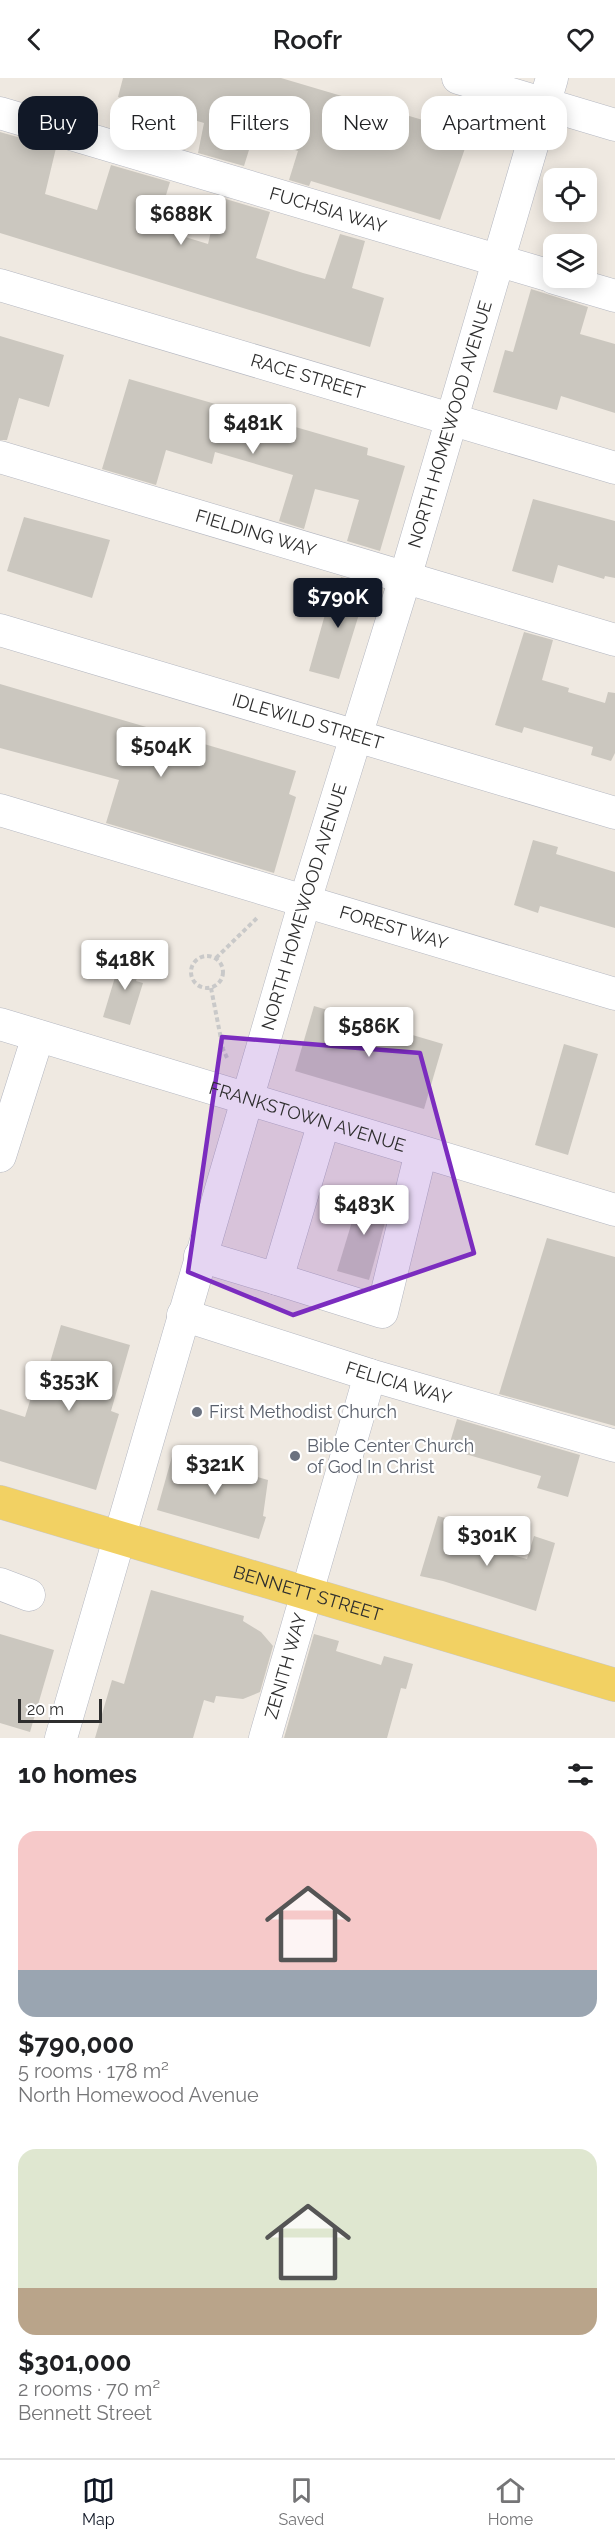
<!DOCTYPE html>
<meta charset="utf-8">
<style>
:root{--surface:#fff;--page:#f6f6f6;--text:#202124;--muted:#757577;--line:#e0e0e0;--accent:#111827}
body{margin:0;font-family:Raleway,sans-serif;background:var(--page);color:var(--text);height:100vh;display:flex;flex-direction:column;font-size:22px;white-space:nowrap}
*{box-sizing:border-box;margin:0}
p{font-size:20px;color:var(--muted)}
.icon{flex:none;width:33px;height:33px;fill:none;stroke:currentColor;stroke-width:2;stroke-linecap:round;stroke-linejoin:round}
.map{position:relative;height:1660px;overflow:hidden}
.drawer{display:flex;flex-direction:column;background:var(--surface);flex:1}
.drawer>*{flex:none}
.guide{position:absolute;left:18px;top:18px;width:579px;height:54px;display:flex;gap:12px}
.controls{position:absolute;left:543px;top:90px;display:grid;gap:12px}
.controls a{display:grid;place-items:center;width:54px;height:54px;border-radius:12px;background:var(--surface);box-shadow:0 3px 15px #0003;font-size:30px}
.scale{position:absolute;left:18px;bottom:15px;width:84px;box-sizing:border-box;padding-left:6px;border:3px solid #2e2e2e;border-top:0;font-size:16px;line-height:21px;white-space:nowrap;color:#2e2e2e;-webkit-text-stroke:4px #fff;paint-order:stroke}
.price{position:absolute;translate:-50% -51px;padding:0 14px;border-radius:6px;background:#fff;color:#222;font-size:20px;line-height:39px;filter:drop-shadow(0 2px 3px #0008)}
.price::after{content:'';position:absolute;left:50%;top:36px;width:18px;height:14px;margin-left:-9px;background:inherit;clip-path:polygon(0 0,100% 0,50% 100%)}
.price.on{background:var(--accent);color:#fff}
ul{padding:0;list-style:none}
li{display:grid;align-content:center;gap:12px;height:318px;padding:0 18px}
li span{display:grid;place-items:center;height:186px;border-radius:18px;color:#555}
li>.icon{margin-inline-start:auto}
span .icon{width:108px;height:108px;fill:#fffc;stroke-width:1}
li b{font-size:26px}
h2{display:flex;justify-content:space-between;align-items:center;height:72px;padding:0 18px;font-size:26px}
.chip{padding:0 21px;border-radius:18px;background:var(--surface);box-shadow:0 3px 15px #0003;font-size:21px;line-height:54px}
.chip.on{background:var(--accent);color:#fff}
header{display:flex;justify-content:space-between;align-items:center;height:78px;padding:0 18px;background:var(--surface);font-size:27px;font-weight:600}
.tabs{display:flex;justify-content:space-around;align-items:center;height:84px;border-top:2px solid var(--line);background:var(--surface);font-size:16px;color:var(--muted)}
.tabs a{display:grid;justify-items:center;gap:3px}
.tabs .on{color:var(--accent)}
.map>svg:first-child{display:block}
</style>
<header><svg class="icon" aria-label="back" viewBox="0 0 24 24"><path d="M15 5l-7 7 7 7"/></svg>Roofr<svg class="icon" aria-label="heart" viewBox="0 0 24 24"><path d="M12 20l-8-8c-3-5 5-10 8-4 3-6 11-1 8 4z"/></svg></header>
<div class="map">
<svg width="615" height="1660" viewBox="0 0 615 1660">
<rect width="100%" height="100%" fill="#efe9e1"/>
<g fill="#cbc7bf">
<path d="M123,0h158l189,56 -30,86 -129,-39 -2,5 -20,-6 9,-29 -45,-14 -9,29 -46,-13 6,-30 -86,-26z"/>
<path d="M0,54l56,16 -11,46 52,16 14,-45 59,17 -14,46 52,16 11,-47 51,15 -14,46 47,15 22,6 15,-45 25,7 -13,47 32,10 -14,49 -370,-114z"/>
<path d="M531,211l57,18 -8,27 35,10v69l-54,-17 -4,14 -64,-18 12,-42 8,2z"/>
<path d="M0,258l64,19 -15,52 -30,-9 -12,42h-7z"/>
<path d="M129,301l239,69 -1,7 38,11 -25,85 -33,-10 12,-41 -44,-11 -11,40 -25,-8 14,-46 -78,-23 -3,12 -46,-14 -10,35 -54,-16z"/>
<path d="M533,421l82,22v57l-10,-2 -1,3 -46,-14 -5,18 -41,-12z"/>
<path d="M24,439l86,23 -18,58 -85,-27z"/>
<path d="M341,499l27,8 -29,94 -30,-8 17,-60 4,1z"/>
<path d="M524,554l29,8 -11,40 27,8 -1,4 37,11 3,-11 7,1v60l-4,8 -20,-6 2,-8 -69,-20 -2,6 -27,-8z"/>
<path d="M0,606l296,87 -7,23 7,3 -22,76 -168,-50 13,-43 -119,-32z"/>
<path d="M533,762l25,7 -2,7 59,18v56l-75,-22 -2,7 -24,-8z"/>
<path d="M122,876l21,6 -7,21 7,2 -13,42 -27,-8z"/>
<path d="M314,928l129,38 -19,65 -129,-38z"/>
<path d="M564,966l34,10 -30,101 -33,-10z"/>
<path d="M361,1114l30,9 -22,79 -32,-9z"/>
<path d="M547,1160l68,19v169l-116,-32z"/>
<path d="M61,1247l69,20 -19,66 8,3 -23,76 -96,-29v-52l25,8 9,-29 8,2z"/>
<path d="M457,1341l123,36 -12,42 -31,-9 4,-12 -93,-27z"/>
<path d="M173,1375l95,27 -5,36 3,1 -7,22 -102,-29z"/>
<path d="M438,1438l22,6 -5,17 72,20 7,-23 21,7 -19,68 -93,-30 -23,-5z"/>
<path d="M151,1512l93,26 -1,5 18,11 12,14 -13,46 -17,7 -27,-3 -2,7 -10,-3 -11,38h-98l17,-58 12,4z"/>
<path d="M0,1556l54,16 -24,82 -30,-9z"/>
<path d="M314,1556l25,7 -3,10 45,14 3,-9 29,8 -7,25 -5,-1 -14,50h-103z"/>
</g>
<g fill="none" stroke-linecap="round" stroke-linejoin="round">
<g stroke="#b4b7c1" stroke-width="33">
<g id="minor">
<path d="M458,0l157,47"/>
<path id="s1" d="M0,35l554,164"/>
<path d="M554,200l61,18"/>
<path id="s2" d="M0,207l615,183"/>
<path id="s3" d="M0,379l615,183"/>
<path id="s4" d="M0,552l615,183"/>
<path id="s5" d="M0,732l615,184"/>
<path id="s6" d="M0,946l615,186"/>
<path d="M0,1078l38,-120"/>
<path d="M200,1178l77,23 47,-157"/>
<path d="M277,1201l105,33 39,-160"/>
<path id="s7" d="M183,1237l187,60 245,71"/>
<path d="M0,1506l29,11"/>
<path id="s8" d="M61,1660l244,-837 100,-323 147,-500"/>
<path id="s9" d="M265,1660l105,-363"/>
</g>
</g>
<g stroke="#c9c9c9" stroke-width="34">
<g id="major">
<path id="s10" d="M0,1424l615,183"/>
</g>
</g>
<g stroke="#c9c9c9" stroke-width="4" stroke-dasharray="4.5 3" stroke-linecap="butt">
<circle cx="207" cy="894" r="16"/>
<path d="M216,880l41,-40"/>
<path d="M211,910l12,61 5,11"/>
</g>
<use href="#minor" stroke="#fff" stroke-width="32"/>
<use href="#major" stroke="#f2d163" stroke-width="33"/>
</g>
<path fill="#7b2cbf" fill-opacity="0.2" stroke="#7b2cbf" stroke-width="4.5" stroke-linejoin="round" d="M222,959l198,16 54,200 -181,62 -105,-43z"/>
<g fill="#6b7280" stroke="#fff" stroke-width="2">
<circle cx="197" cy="1334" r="6"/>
<circle cx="295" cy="1378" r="6"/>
</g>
<g text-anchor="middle" stroke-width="4.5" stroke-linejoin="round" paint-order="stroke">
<g font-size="18" fill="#2e2e2e" stroke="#fff">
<text dy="6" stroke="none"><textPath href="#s1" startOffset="342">FUCHSIA WAY</textPath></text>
<text dy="6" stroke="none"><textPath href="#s2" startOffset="321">RACE STREET</textPath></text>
<text dy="6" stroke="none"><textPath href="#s8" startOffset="1370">NORTH HOMEWOOD AVENUE</textPath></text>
<text dy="6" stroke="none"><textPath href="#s3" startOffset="267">FIELDING WAY</textPath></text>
<text dy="6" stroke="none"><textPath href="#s4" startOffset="321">IDLEWILD STREET</textPath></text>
<text dy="6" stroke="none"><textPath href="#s8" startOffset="866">NORTH HOMEWOOD AVENUE</textPath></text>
<text dy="6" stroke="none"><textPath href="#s5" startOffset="411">FOREST WAY</textPath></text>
<text dy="6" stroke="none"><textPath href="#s6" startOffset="321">FRANKSTOWN AVENUE</textPath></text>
<text dy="6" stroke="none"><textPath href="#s7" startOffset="226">FELICIA WAY</textPath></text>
<text dy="6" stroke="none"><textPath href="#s10" startOffset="321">BENNETT STREET</textPath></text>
<text dy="6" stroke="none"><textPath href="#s9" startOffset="75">ZENITH WAY</textPath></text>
</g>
<g font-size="18" fill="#5b616d" stroke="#fff" text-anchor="start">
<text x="209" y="1340">First Methodist Church</text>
<text x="307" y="1374">Bible Center Church<tspan x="307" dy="21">of God In Christ</tspan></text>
</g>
</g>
</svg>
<div class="controls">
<a><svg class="icon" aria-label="locate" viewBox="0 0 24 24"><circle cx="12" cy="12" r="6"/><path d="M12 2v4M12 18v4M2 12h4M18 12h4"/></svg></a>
<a><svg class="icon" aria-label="layers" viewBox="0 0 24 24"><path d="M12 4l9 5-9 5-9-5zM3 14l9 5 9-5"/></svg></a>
</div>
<div class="scale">20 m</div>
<b class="price" style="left:181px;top:168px">$688K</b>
<b class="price" style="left:253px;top:377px">$481K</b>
<b class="price on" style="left:338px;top:551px">$790K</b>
<b class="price" style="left:161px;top:700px">$504K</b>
<b class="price" style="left:125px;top:913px">$418K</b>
<b class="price" style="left:369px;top:980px">$586K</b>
<b class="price" style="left:364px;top:1158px">$483K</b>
<b class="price" style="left:69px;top:1334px">$353K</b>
<b class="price" style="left:215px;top:1418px">$321K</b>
<b class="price" style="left:487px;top:1489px">$301K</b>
<div class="guide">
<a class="chip on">Buy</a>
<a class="chip">Rent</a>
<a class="chip">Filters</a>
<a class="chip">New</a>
<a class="chip">Apartment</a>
</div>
</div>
<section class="drawer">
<h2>10 homes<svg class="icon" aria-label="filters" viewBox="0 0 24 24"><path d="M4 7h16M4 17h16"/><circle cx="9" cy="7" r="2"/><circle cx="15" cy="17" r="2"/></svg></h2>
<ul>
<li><span style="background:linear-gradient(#f6c9c9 75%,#9aa5b1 0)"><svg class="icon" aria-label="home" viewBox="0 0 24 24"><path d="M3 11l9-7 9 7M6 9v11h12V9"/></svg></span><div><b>$790,000</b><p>5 rooms · 178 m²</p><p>North Homewood Avenue</p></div></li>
<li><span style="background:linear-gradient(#dfe7d0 75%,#b9a48a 0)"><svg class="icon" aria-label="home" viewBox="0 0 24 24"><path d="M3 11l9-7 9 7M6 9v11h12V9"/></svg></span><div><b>$301,000</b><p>2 rooms · 70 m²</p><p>Bennett Street</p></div></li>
</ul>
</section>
<nav class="tabs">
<a class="on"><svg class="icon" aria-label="map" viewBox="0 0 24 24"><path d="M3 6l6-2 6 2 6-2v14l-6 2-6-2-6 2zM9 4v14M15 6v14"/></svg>Map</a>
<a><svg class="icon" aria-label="saved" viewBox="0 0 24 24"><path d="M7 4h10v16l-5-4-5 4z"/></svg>Saved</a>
<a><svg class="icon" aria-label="home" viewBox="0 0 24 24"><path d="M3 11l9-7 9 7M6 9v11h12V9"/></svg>Home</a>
</nav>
